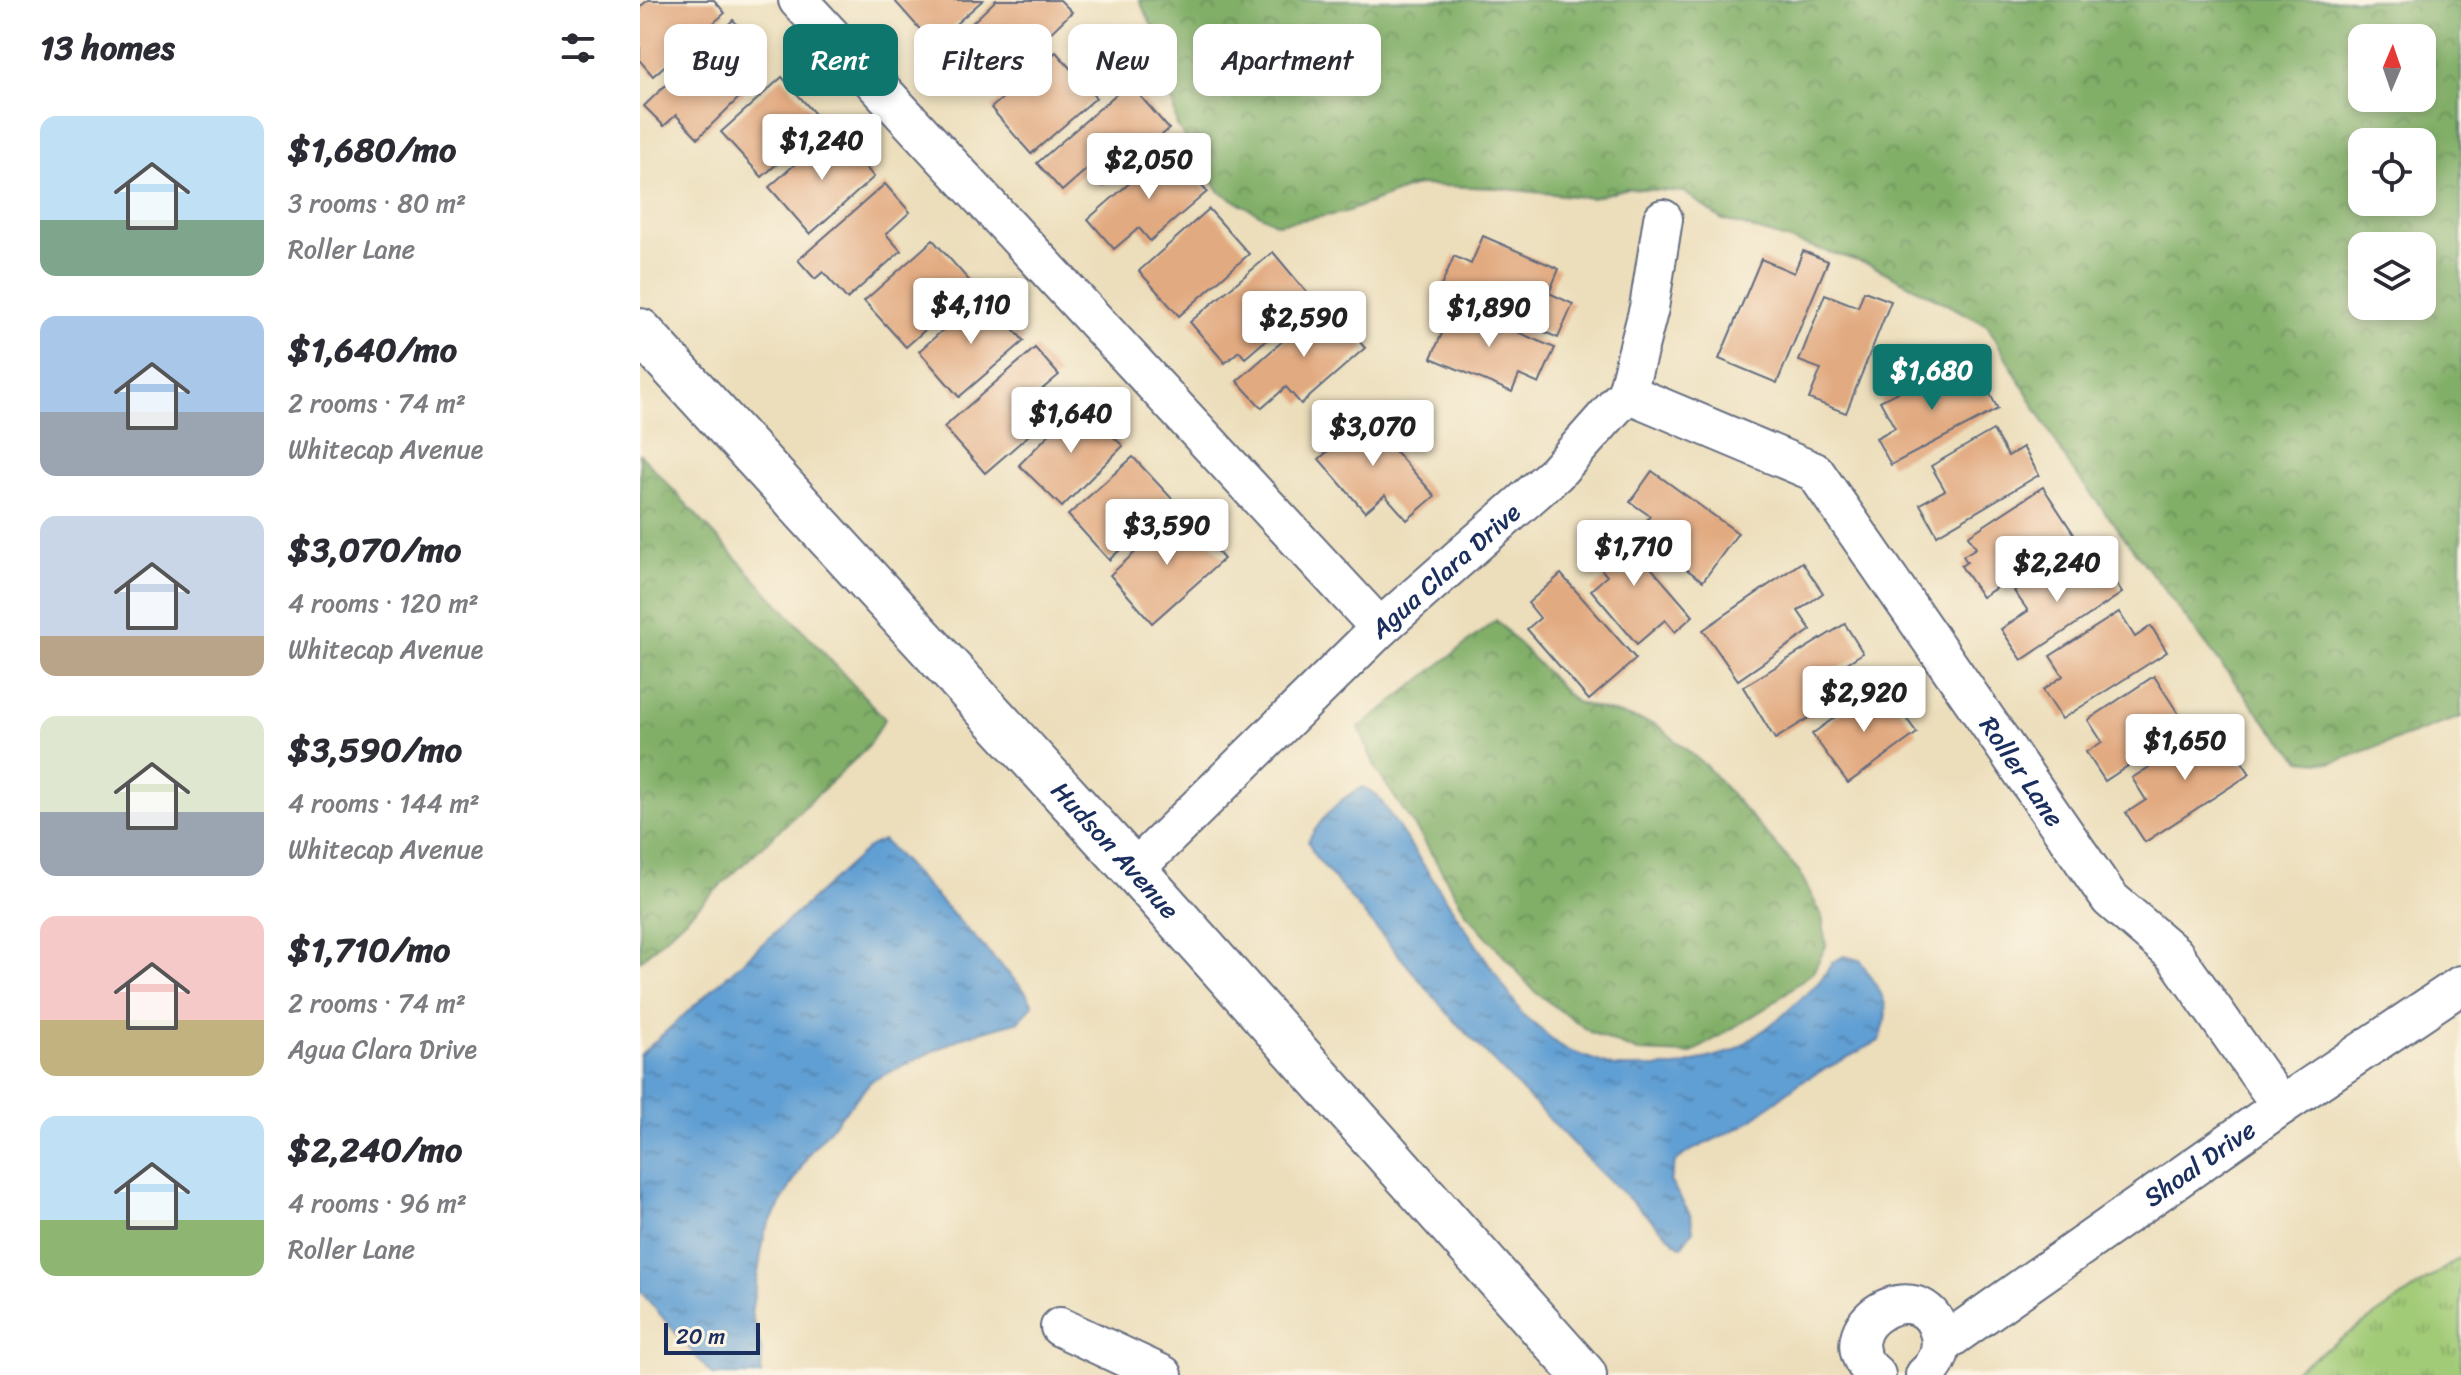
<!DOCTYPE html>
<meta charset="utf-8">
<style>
:root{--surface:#fff;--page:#f7f7f7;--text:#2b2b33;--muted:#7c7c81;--accent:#0f766e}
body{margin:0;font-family:Sriracha,sans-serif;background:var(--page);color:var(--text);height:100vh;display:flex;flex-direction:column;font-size:30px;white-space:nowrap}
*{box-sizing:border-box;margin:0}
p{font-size:26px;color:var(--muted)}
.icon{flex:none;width:44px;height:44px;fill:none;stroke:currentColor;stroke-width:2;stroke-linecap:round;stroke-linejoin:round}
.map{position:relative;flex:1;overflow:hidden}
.drawer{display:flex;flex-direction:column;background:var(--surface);width:640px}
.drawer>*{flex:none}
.top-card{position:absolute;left:24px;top:24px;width:760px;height:72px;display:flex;gap:16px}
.needle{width:52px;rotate:2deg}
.buttons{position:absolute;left:1708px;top:24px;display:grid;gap:16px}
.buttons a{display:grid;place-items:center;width:88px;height:88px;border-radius:16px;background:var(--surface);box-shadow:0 4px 12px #0003;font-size:40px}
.scale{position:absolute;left:24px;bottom:20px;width:96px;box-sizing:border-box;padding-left:8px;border:4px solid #1b2f5e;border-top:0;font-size:22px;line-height:28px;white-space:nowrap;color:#1b2f5e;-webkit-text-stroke:6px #fcf5e5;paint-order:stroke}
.price{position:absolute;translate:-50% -68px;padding:0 18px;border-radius:8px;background:#fff;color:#222;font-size:26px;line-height:52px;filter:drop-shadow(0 2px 4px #0008)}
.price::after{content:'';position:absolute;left:50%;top:48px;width:24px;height:18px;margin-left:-12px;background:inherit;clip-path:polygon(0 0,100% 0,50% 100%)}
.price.current{background:var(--accent);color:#fff}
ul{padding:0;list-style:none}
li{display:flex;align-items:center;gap:24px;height:200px;padding:0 40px}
li span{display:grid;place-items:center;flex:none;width:224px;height:160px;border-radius:16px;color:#555}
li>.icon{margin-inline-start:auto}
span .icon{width:96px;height:96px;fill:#fffc;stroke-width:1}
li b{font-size:34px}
h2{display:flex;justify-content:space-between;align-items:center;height:96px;padding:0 40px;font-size:34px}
.pill{padding:0 28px;border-radius:16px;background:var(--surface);box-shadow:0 4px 12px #0003;font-size:28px;line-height:72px}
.pill.current{background:var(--accent);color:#fff}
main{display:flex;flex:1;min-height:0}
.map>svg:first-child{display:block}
</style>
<main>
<section class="drawer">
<h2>13 homes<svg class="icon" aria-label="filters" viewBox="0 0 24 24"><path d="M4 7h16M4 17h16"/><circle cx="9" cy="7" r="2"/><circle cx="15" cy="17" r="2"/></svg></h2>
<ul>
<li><span style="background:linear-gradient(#bfe0f5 65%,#7fa58c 0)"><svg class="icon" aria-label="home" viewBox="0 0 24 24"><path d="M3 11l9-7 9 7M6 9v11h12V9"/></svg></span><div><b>$1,680/mo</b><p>3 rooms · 80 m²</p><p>Roller Lane</p></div></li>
<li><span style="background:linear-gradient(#a9c7e8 60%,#9aa5b1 0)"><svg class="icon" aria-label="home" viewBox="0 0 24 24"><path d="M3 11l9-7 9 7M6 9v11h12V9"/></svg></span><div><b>$1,640/mo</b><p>2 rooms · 74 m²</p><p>Whitecap Avenue</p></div></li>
<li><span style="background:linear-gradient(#c9d6e8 75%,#b9a48a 0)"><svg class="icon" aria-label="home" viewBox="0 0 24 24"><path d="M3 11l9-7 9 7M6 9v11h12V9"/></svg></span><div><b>$3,070/mo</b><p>4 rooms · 120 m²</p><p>Whitecap Avenue</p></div></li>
<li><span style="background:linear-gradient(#dfe7d0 60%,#9aa5b1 0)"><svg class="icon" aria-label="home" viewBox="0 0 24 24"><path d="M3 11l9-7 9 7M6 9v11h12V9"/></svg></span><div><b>$3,590/mo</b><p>4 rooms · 144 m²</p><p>Whitecap Avenue</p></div></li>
<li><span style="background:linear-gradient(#f6c9c9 65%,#c2b280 0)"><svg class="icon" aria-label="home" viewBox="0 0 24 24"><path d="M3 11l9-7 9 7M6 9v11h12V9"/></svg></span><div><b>$1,710/mo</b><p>2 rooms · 74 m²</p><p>Agua Clara Drive</p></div></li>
<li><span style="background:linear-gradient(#bfe0f5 65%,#8fb573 0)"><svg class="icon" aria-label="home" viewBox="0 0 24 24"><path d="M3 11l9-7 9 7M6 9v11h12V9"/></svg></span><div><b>$2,240/mo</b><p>4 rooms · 96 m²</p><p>Roller Lane</p></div></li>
</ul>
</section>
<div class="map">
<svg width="1821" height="1375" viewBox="0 0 1821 1375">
<defs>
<pattern id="grass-tufts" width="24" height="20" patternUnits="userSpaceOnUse" patternTransform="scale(2)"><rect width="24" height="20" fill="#a2cb77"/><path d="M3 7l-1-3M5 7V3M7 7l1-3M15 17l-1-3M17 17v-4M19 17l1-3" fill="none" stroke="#83a565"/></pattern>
<pattern id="forest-crowns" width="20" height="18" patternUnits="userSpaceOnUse" patternTransform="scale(2)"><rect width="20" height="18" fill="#81af68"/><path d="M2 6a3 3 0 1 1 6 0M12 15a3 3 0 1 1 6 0" fill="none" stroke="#698f59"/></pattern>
<pattern id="water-ripples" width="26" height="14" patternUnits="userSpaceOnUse" patternTransform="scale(2)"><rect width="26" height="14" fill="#619fd3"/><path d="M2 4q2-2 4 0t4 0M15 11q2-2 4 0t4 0" fill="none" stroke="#4f82ae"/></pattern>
</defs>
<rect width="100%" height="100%" fill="#fcf5e5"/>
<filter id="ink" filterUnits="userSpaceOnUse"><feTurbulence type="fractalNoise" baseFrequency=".0125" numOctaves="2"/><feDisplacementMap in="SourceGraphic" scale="16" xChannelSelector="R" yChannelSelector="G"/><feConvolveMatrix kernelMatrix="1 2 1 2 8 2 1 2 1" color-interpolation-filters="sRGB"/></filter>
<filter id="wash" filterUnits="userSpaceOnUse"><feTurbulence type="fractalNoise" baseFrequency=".006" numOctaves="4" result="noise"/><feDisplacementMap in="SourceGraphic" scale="32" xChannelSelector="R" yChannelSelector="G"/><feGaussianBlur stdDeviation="1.8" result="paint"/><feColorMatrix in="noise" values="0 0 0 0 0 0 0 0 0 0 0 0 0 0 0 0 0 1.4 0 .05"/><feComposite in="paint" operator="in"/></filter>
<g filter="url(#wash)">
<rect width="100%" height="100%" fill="#ecdebb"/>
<path fill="url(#grass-tufts)" stroke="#5e7d6a" stroke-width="2" d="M1821,1257v118h-173z"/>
<g fill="url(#forest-crowns)" stroke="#4e6f63" stroke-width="2" fill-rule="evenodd">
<path d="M499,0h1322v717l-130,46 -30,-3 -37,-40 -195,-255 -82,-140 -116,-60 -150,-46 -37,-27 -57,-4 -35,10 -96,-10 -79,-3 -74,28 -66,11 -57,-32 -43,-66 -14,-78zM1722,38h60v60h-60zM1722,142h60v60h-60zM1722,246h60v60h-60z"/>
<path d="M0,454l245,265 -19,30 -226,212z"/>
<path d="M856,620l79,82 82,23 50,42 92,104 23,45 4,30 -13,26 -44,34 -79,48 -52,-2 -48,-20 -55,-40 -68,-78 -46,-78 -44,-65 -18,-43z"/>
</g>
<g fill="url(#water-ripples)" stroke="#3e6798" stroke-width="2">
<path d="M723,787l14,8 146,220 41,34 50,18h62l58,-16 45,-32 40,-37 14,-20 11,-6 16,4c20,33 35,42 19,81l-77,40 -57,44 -57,27 -13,10 -5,19 21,35 2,14 -12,17 -80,-74 -150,-156 -137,-162 -6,-14c13,-22 31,-43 55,-54z"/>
<path d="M243,840l142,151 8,14 -14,16 -56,16 -92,44 -61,71 -45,79 -14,82 11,39 -1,23h-49l-72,-84v-236l230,-209z"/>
</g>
<g id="blocks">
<g fill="#e2aa81">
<path d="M8,0h66l11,13 -72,63 -13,-15v-54z"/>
<path d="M254,0h89l-50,44z"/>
<path d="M356,0h64l12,12 -73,71 -18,-18 -16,15 -25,-26z"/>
<path d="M93,20l26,27 -18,18 15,16 -58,57 -22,-23 -12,11 -20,-20z"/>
<path d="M416,52l40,46 -65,56 -40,-46z"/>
<path d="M142,77l41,46 -61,54 -41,-45z"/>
<path d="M489,83l40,46 -66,57 -16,-17 -25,22 -25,-28z"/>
<path d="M194,130l40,47 -64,57 -41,-47z"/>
<path d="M530,148l37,44 -57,49 -11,-13 -25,21 -26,-30z"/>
<path d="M245,184l25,28 -24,22 15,17 -54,48 -24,-27 -8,7 -17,-19z"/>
<path d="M569,209l40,45 -70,62 -40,-45z"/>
<path d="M843,236l76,33 -10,24 24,11 -15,34 -117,-52 13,-30 17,8z"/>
<path d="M293,240l41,46 -68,61 -42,-46z"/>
<path d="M1163,251l25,10 -51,122 -58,-24 42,-100 33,14z"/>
<path d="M633,252l40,48 -68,58 -6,-7 -14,12 -35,-41z"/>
<path d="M1224,291l27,10 -45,112 -37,-14 12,-30 -22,-8 26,-67 33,13z"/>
<path d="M343,295l41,46 -65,56 -40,-46z"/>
<path d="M804,301l111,47 -16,36 -20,-9 -7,17 -81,-34 13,-29 -10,-4z"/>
<path d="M686,303l39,45 -64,56 -15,-17 -24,21 -25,-27z"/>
<path d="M395,348l24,27 -25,21 17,20 -66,57 -41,-46z"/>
<path d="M1312,364l13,24 17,-9 16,30 -107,56 -15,-27 19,-10 -15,-27z"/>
<path d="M439,404l44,42 -61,61 -43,-42z"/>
<path d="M715,406l80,90 -28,24 -22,-25 -20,17 -46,-53 25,-22 -11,-13z"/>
<path d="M1353,430l15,26 15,-9 16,28 -102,60 -17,-31 25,-14 -14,-24z"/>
<path d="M493,457l41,44 -65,59 -41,-45z"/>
<path d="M1012,471l86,62 -35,48 -66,-47 13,-18 -20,-14z"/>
<path d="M1403,487l32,49 -93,61 -21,-31 6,-4 -4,-6 13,-8 -8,-12z"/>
<path d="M541,511l43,48 -72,64 -42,-48z"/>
<path d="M974,525l79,91 -18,16 -10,-12 -28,24 -46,-54 16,-14 -22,-26z"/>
<path d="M1433,551l19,29 15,-10 15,23 -100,67 -21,-31 27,-18 -14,-20z"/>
<path d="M1162,562l21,31 -25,18 13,19 -73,50 -35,-50z"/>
<path d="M921,574l75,85 -47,41 -62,-71 13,-11 -12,-15z"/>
<path d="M1479,612l16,25 16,-11 16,26 -105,67 -19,-29 20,-14 -13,-20z"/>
<path d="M1205,624l18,29 -27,17 14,22 -75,47 -32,-52z"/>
<path d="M1514,676l33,51 -82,54 -19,-29 16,-10 -14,-22z"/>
<path d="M1241,684l36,49 -69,50 -36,-49z"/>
<path d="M1577,724l33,50 -105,68 -19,-29 20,-13 -14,-22z"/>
</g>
</g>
</g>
<g filter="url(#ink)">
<use href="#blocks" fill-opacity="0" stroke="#646c7f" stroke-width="2"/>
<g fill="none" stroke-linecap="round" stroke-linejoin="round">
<g stroke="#646c7f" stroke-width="42">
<g id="street">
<path d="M158,0l582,628"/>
<path id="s1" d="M987,393l188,79 295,427 64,55 107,152"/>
<path id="s2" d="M494,870l246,-242 176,-155 71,-80 22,-85 14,-89"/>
<path d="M420,1327l103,48"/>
<path id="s3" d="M1301,1345l340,-239 180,-121"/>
<path d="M1236,1375c-57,-47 48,-109 64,-40 3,16 -3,30 -15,40"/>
</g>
</g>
<g stroke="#646c7f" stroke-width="48">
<g id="secondary">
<path id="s4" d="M0,331l494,539 450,505"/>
</g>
</g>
<use href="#street" stroke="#fff" stroke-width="38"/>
<use href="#secondary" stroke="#fff" stroke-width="44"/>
</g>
</g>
<g text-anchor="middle" stroke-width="6" stroke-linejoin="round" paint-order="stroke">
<g font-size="26" fill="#1b2f5e" stroke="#fcf5e5">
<text dy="9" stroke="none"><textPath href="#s2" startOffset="432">Agua Clara Drive</textPath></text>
<text dy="9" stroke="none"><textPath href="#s1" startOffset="568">Roller Lane</textPath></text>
<text dy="9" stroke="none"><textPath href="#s4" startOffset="704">Hudson Avenue</textPath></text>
<text dy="9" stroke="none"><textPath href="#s3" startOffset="316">Shoal Drive</textPath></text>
</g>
</g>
</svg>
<div class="buttons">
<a><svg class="needle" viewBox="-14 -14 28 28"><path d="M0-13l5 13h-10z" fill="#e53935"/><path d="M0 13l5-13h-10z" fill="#7c7c81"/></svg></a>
<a><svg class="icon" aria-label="locate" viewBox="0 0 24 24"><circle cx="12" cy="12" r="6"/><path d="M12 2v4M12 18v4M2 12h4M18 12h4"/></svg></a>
<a><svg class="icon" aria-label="layers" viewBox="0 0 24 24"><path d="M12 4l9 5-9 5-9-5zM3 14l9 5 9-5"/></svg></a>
</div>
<div class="scale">20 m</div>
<b class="price" style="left:182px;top:182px">$1,240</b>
<b class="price" style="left:509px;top:201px">$2,050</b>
<b class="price" style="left:331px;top:346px">$4,110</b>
<b class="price" style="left:849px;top:349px">$1,890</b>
<b class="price" style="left:664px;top:359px">$2,590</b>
<b class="price current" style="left:1292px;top:412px">$1,680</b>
<b class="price" style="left:431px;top:455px">$1,640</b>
<b class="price" style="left:733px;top:468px">$3,070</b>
<b class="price" style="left:527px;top:567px">$3,590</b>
<b class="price" style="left:994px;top:588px">$1,710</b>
<b class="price" style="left:1417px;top:604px">$2,240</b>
<b class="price" style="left:1224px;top:734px">$2,920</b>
<b class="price" style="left:1545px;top:782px">$1,650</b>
<div class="top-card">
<a class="pill">Buy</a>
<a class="pill current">Rent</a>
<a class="pill">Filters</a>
<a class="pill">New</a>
<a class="pill">Apartment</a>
</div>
</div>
</main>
